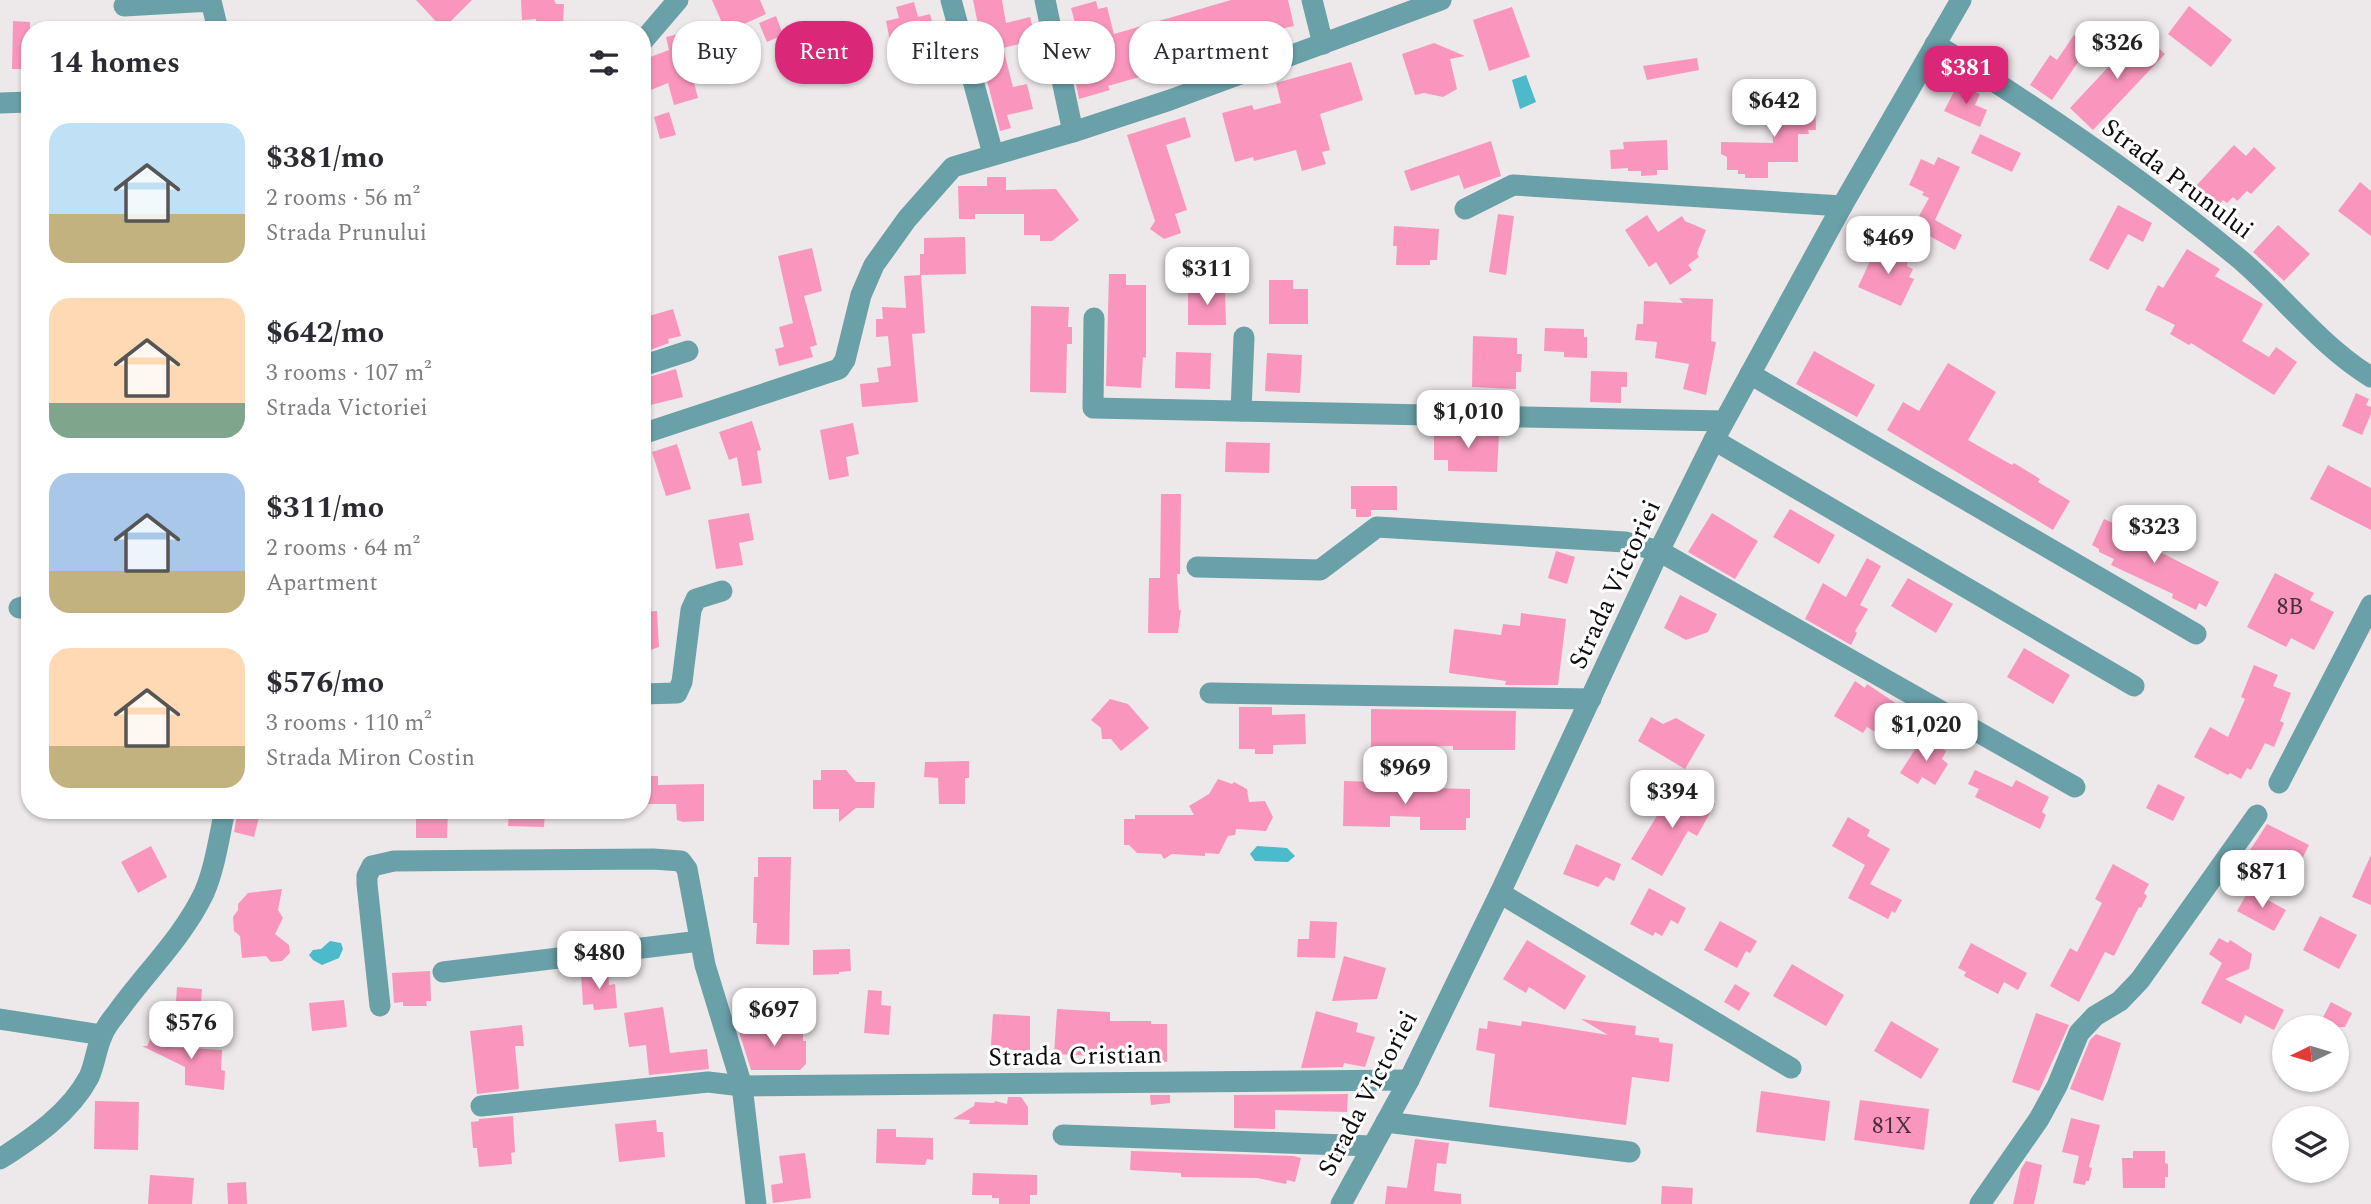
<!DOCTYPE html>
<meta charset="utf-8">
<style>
:root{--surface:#fff;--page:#f7f7f7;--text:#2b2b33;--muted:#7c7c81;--accent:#db2777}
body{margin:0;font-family:Spectral,serif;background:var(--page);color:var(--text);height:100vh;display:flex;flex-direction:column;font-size:26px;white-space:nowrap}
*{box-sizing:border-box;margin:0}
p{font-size:23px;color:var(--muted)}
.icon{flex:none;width:38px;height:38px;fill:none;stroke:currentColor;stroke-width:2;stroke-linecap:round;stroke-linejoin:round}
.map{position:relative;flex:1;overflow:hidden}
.side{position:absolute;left:21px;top:21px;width:630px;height:798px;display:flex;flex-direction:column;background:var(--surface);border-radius:28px;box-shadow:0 2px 5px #0004}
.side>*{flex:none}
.top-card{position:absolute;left:672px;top:21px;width:665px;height:63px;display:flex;gap:14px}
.needle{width:46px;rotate:265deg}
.fabs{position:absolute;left:2272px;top:1015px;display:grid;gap:14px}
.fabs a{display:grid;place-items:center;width:77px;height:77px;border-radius:50%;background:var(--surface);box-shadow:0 2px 5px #0004;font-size:35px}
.price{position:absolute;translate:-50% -60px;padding:0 16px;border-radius:14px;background:#fff;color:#222;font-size:23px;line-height:46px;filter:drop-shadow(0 2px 4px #0008)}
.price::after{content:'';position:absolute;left:50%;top:42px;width:21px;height:16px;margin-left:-10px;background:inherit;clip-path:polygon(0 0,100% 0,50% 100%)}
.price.active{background:var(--accent);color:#fff}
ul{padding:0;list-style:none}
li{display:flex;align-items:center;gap:21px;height:175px;padding:0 28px}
li span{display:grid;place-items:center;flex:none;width:196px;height:140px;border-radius:21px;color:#555}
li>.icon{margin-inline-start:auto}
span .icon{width:84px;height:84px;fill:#fffc;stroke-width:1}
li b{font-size:30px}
h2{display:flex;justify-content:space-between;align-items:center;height:84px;padding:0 28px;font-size:30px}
.pill{padding:0 24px;border-radius:28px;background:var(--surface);box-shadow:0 2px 5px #0004;font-size:24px;line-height:63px}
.pill.active{background:var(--accent);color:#fff}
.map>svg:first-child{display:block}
</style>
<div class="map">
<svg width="2371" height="1204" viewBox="0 0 2371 1204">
<rect width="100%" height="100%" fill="#ede8e9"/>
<g fill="#4bbacb">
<path d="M1526,75l10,27 -16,7 -8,-29z"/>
<path d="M1257,846l30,2 8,8 -7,6 -33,-1 -5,-7z"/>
<path d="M330,941l11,2 2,6 -4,9 -17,7 -9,-5 -4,-5 4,-5 8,-1z"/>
</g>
<g fill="#fa96bd">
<path d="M416,0h56l-29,29z"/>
<path d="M521,0h33l2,4h8l-1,23 -27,1v-9l-14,1z"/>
<path d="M712,0h48l6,14 -40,18z"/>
<path d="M973,0h29l4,23 24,-6 6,23 -33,8 10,39 14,-3 6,25 -26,6 4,13 -11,3 -26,-101 5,-1z"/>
<path d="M1231,0h57l6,26 -46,10 2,8 -73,19 1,3 -70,20 2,4 -31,9 -7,-35 38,-11 -36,-11 -4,-17 5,-2 -4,-15 25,-7 2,8 9,-2 7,27z"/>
<path d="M914,2l4,15 12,-3 8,30 -9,2 2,9 -20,5 -1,-6 -13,4 -2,-8 -3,1 -6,-30 13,-3 -3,-11z"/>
<path d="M2189,6l43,34 -21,27 -43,-33z"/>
<path d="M1512,7l18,50 -41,14 -16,-51z"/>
<path d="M776,16l7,19 -16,7 -8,-19z"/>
<path d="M13,21l17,1v47h-18z"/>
<path d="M696,30l11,46 -14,3 5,19 -24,7 -6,-22 -22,9 -4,-9v-23l27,-10 -3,-13z"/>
<path d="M2141,32l24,22 -72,76 -23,-22z"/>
<path d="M2074,35l15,11 -37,54 -22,-15 20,-30 7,5z"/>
<path d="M1434,43l31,13 -15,3 7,30 -14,8 -19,-4 -9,2 -13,-41z"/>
<path d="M1697,58l2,12 -52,10 -4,-14z"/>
<path d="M1351,62l12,38 -43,14 10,36 -8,2 4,12 -24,7 -6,-21 -42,11 -1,-4 -18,5 -13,-49 30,-8 2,5 27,-7 -5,-20z"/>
<path d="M1958,84l22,10 -5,11 12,5 -7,17 -36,-16z"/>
<path d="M1815,98l1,32h-8l1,4h-11v28h-30v16h-23v-4h-7v-4h-11v-13l-6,-3v-12l52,1 -2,-41h6v-3z"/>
<path d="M669,112l7,23 -16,4 -6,-22z"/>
<path d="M1185,117l6,20 -25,8 21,65 -12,4 6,19 -17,6 -14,-10 5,-8 -28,-86z"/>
<path d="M1980,134l41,19 -9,19 -41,-19z"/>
<path d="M1667,140l1,30h-11v5l-16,1v-5h-13v-3l-17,1 -1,-19 14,-1 -1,-7z"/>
<path d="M1491,141l10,35 -37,13 -5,-14 -48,16 -7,-20z"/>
<path d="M2234,145l12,11 8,-9 22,21 -25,26 -4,-3 -10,10 -4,-4 -6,6 -4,-3 -6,7 -22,-20z"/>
<path d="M1938,157l22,10 -25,53 27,15 -7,15 -42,-23 16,-29 -7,-3 2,-3 -15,-7 12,-26 13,6z"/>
<path d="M987,177h19v13l50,-1 23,31 -27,21h-12v-6h-16v-21h-49v5h-16l-1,-33h29z"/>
<path d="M2360,182l11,9v45l-33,-25z"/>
<path d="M2118,205l34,18 -9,19 -15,-8 -20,36 -19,-10z"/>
<path d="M1498,214l16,2 -8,59 -17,-3z"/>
<path d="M1647,215l11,17 24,-16 3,5 21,9 -9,23 2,4 -11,8 4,5 -22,15 -14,-23 -7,5 -24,-37z"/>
<path d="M2278,225l32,29 -26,27 -31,-29z"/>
<path d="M1394,226l45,3 -2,31h-7v5h-34l1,-19h-4z"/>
<path d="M965,237l1,37 -46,1v-21h4v-16z"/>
<path d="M1878,244l30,14 -1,8 6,3 -4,8 5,2 -13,27 -43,-19z"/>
<path d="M812,248l10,43 -18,5 13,49 -7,2 3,10 -34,9 -4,-17 9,-2 -5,-20 14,-4 -15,-67z"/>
<path d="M2187,249l33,20 -5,7 48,28 -21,37 27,16 7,-10 21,15 -23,33 -83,-52 -2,2 -19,-11 5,-9 -30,-15 13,-25 5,3z"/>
<path d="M1109,274h17v11h20v73l-3,-1 -2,31 -35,-2z"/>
<path d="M921,275l4,58 -13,1 6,68 -56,5 -2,-23 19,-2 -2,-14 14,-2 -3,-30 -12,1v-18h7l-1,-12 24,1 -2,-32z"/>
<path d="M1269,280h24v9h15v35h-39z"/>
<path d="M1188,289h37l1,36h-38z"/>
<path d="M1679,298l34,1 -2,42 5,1 -10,53 -23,-6 6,-25 -34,-6 2,-16 -22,-2 2,-16h6l1,-23 39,2z"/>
<path d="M1031,306l38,1 -1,20h4v17h-5l-1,49 -36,-1z"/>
<path d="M673,309l8,27 -13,3 1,4 -19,7 -8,-32z"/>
<path d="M1545,328l39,1v8h3v21l-23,-1v-5l-20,-1z"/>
<path d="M1473,336l44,2v16h5l-1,18h-5v17l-44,-2z"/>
<path d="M1814,351l61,34 -18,32 -61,-33z"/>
<path d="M1176,352l35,1 -1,36 -35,-1z"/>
<path d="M1267,353l35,2 -2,38 -35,-2z"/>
<path d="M1948,363l48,29 -28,48 44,25 2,-2 26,16 -2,3 32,19 -17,29 -166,-100 16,-28 16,9z"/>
<path d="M676,369l7,28 -41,10v-28z"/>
<path d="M1591,371l36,1v15h-6v16l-31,-1z"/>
<path d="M2356,393l13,6 -3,6 5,2v7l-9,21 -20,-9z"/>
<path d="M752,421l9,29 -4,1 5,32 -20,3 -5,-29 -8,3 -10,-28z"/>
<path d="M853,423l6,31 -13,3 3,19 -20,4 -9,-50z"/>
<path d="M1443,428l50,1v6h6l-2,37 -49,-1v-11h-14v-26l9,1z"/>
<path d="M1226,442l44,1 -1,30 -44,-1z"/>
<path d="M677,444l14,45 -25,7 -14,-44z"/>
<path d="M2328,465l43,23v42l-61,-31z"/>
<path d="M1351,486h46v24h-26v6l-3,1h-12v-8h-5z"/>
<path d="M1161,494h20l-1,80h-3l2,36h2l-3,23h-30l1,-55h11z"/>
<path d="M1790,509l45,26 -16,29 -46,-27z"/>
<path d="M749,513l5,27 -15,3 4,22 -27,4 -8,-49z"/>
<path d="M1712,513l46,28 -23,38 -47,-27z"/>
<path d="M2104,519l51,23 -3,6 67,34 -13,25 -7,-4 -3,7 -24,-12 1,-4 -62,-29 3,-6 -15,-7v-3l-7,-4z"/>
<path d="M1556,551l19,6 -8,27 -19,-6z"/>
<path d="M1867,558l14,8 -21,39 8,4 -13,22 2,2 -6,12 -46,-26 18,-36 23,14z"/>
<path d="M2275,573l39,20 -4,7 24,12 -20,38 -23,-12 -5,9 -39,-20z"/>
<path d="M1908,578l45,26 -17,29 -45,-27z"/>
<path d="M1680,595l37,19 -9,18 -22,8 -22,-12z"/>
<path d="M657,611l2,36 -17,6v-41z"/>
<path d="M1521,613l45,6 -8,66h-53l1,-4 -57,-8 5,-44 47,6 2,-11 17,2z"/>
<path d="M2024,648l46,27 -17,29 -46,-27z"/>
<path d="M2254,665l24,10 -5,11 18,7 -11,28 4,2 -10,24 -9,-4 -14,27 -4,-2 -6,11 -11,-6 -2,2 -34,-18 16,-30 18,10 17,-38 -4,-2z"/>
<path d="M1855,681l10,7 2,-4 36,24 -18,30 -18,-11 -4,6 -29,-17z"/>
<path d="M1110,699l18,5 21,24 -28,23 -10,-12h-9l-1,-11 -10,-8z"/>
<path d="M1239,707h33v8l33,-1 1,30 -33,1v9h-18v-5h-16z"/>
<path d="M1371,709l145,2 -1,39h-62v-4l-82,1z"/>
<path d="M1651,717l12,7 13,-6 29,17 -20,34 -47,-28z"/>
<path d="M1923,737l23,14 -4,8 6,5 -13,21 -13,-8 -4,7 -18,-11z"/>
<path d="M969,761v17h-4v26h-26l-1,-26 -14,-1 1,-15z"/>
<path d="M821,770h25l10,12h19l-1,26h-18l-17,14v-13h-26v-29h8z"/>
<path d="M1975,770l37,17 4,-7 33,17 -7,15 4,3 -6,14 -65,-32 4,-8 -11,-5z"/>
<path d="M642,776h16v9l46,-1v37l-21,1 -6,-2 -1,-16h-34z"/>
<path d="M1218,779l14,5 2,-2 13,7 2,13 16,-1 8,16 -7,14 -30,-2 -1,6 -7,1 -9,18 -14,-1v3l-33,-2 -8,5 -3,-5 -24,-1 -8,-8h-5v-26h11v-4h59l-5,-9 20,-12z"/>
<path d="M1344,781l33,1 -1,4 18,1 76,2v29h-4v12h-46v-13l-30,-1v11l-47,-1z"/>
<path d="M2158,784l27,13 -12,24 -27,-13z"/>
<path d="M1684,786l31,18 -18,32 -9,-5 -26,45 -31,-17 39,-65 13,7z"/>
<path d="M238,810h23l-7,27 -20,-5z"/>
<path d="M416,810h32l-1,28h-31z"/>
<path d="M509,810h36l-1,17 -36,-1z"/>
<path d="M1848,817l22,13 -3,6 23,13 -20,35 32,16 -7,13 -3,-2 -4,8 -40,-21 17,-33 -33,-19z"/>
<path d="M2267,824l42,21 -16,32 -46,-22z"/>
<path d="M1576,844l45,20 -7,17 -8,-4 -8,10 -35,-13z"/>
<path d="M151,846l16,31 -29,16 -17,-31z"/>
<path d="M2371,855v50l-19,-8z"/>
<path d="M758,857h33l-2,88 -33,-1 1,-21h-4l1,-46h4z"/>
<path d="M2113,864l36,20 -5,9 3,3 -6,12 -2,-1 -25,49 -9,-4 -26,50 -29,-16 20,-38 7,4 25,-49 -7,-4z"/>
<path d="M1649,888l37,20 -8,16 -7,-4 -9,16 -7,-4 -2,4 -23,-12z"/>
<path d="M282,889l-4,21 5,8 -8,16 14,11 1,8 -8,8 -11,1 -5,-6 -24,2 -2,-22 -6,-5 -1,-14 5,-7v-6l10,-11z"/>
<path d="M2249,890l37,20 -12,21 -37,-20z"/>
<path d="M2320,916l37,19 -18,34 -36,-19z"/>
<path d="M1310,921l27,1 -2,36 -38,-1 1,-18h11z"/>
<path d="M1720,921l37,20 -7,12 -4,-2 -9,17 -33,-18z"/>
<path d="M2219,938l9,5 2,-3 22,14 -3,15 -24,10 59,31 -10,20 -29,-15 -4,9 -40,-21 21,-40 -13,-9z"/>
<path d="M1527,940l59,36 -21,34 -36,-23 -3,6 -23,-14z"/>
<path d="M1971,943l56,30 -9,17 -14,-8 -6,12 -34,-18 2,-4 -8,-4z"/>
<path d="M850,949l1,22 -12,1v2l-26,1v-25z"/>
<path d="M1344,956l42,12 -9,31 -45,2z"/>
<path d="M1792,964l52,31 -18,31 -53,-30z"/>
<path d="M430,971l1,30h-5l1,5h-24v-4l-9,1 -2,-30z"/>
<path d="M608,973l1,12 6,-1 2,24 -23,2 -1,-6 -10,1 -2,-31z"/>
<path d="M1735,984l15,9 -11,18 -15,-9z"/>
<path d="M177,987l25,2 -2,27 -25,-1z"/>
<path d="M868,990l14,1 -1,14 10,1 -2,29 -25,-2z"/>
<path d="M344,1000l3,27 -35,4 -3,-28z"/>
<path d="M2331,1002l21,11 -7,14h-27z"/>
<path d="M663,1007l7,46 37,-4 2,20 -60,6 -3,-30 -17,2 -5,-34z"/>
<path d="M1057,1009l53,3v9h41v3h16v38h-34v-4l-79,-4z"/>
<path d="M1316,1011l42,12 -2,9 19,5 -10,30 -21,-4 -1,4 -42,1z"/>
<path d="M2036,1013l33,12 -30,66 -27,-9z"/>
<path d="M993,1014l37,2v41h-13v-6l-26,-6z"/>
<path d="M1581,1019l55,7 -1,9 24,3v4l14,2 -4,38 -37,-5 -6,48 -137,-18 6,-53 -19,-4 3,-22 8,1 1,-8 33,5 1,-5 86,14z"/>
<path d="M1891,1021l48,28 -18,30 -47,-28z"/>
<path d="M522,1025l2,21h-9l4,43 -42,5 -7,-63z"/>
<path d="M157,1026l19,9 -6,12 52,3 -1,20 4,1 -1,19 -39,-5v-18l-43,-21h5z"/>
<path d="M740,1026l63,1v14h3v23l-6,6h-49l-11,-35z"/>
<path d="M2096,1034l25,9 -18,58 -33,-12 20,-49z"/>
<path d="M1761,1091l69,10 -5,40 -69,-9z"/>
<path d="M1348,1094l-1,18 -72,-2v19l-41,-1v-33z"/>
<path d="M1150,1095h20v8l-19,2z"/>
<path d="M1008,1097h13l7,10v18l-59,-1 1,-4 -17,-1 21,-13 1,-4 19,1 1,-2 12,3z"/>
<path d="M1860,1100l69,9 -5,41 -70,-10z"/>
<path d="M95,1101l44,1 -1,48 -44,-1z"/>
<path d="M513,1116l2,36 -4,1 1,11 -33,3 -2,-19h-4l-2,-26 8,-1v-2z"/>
<path d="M2071,1118l29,7 -11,42 3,1 -3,13h-3l-1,4 -12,-2 6,-27 -17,-4z"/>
<path d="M656,1120l1,12h6l2,25 -46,5 -4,-38z"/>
<path d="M877,1129h19v8l37,1v22l-6,-1 -2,6 -49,-2z"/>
<path d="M1415,1139l34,4 -3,21 -9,-1 -3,28 27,3v10h-76l2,-18 20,2z"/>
<path d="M1131,1151l162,5 8,2 -6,24 -8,-2 -1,4 -29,-6 -76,-1v-4l-51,-3z"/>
<path d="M2133,1151h32v12l3,1v13h-3v11h-42l-1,-30h11z"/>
<path d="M805,1153l6,45 -38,5 -2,-18 12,-2 -4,-27z"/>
<path d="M2026,1161l16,4 -8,39h-21l8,-35z"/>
<path d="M973,1173l64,2v20h-7v9h-31v-6h-7v-3h-20z"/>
<path d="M150,1175l44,3 -2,26h-44z"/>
<path d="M246,1182l1,22h-19l-1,-21z"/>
<path d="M1662,1186l31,2 -1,16h-31z"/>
</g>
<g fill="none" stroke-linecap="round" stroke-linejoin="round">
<g stroke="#6aa0a8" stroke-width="21">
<path d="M951,0l42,154"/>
<path d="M1045,0l28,132"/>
<path d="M1312,0l11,44"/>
<path d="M124,6l87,-5 7,29"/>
<path d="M642,42l36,-42"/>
<path d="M1935,44c105,65 206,134 301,212 47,39 83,89 135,121"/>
<path d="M0,103l30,-1"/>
<path d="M1465,209l48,-24 329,21"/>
<path d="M1094,318l-1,90 631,13"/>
<path d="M642,366l46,-15"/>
<path d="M1750,374l446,260"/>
<path d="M1241,411l3,-74"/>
<path d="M642,434l197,-65 6,-9 16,-65 13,-30 33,-46 46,-52 120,-35 97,-32 271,-100"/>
<path d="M1714,440l420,246"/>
<path d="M1197,567l123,3 57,-43 248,15 34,9 416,236"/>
<path d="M19,608l11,-3"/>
<path d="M1210,693l381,6"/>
<path d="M642,694l35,-1 5,-11 9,-72 5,-11 26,-8"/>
<path d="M2279,783l92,-178"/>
<path d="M1500,893l291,175"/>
<path d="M443,972l257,-31"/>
<path d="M380,1006l-13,-122v-8l5,-10 22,-5 259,-2 28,2 6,8 18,96 37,121 14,118"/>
<path d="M0,1019l102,16"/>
<path d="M481,1106l227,-24 34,4 667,-6"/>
<path d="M1386,1122l244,30"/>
<path d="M1063,1135l309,11"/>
<path d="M0,1159c33,-21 70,-46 89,-82 6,-13 7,-28 13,-41 3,-8 9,-16 14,-22 29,-41 66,-75 88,-121 11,-25 15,-56 21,-83"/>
<path d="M1341,1204l68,-124 91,-187 159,-342 55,-111 128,-234 119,-206"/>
<path d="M1980,1204l59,-85 18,-33 22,-53 16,-17 25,-15 20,-21 117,-165"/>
</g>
</g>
<g text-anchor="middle" stroke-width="6" stroke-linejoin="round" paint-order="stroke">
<g font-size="23" fill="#492e39">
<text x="2290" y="614">8B</text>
<text x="1892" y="1133">81X</text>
</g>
<g font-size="26" fill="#0e0c0d" stroke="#fff">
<text transform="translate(2178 178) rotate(37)" y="9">Strada Prunului</text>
<text transform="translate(1614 584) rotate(-65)" y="9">Strada Victoriei</text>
<text transform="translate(1075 1055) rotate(-1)" y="9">Strada Cristian</text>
<text transform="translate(1367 1093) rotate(-62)" y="9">Strada Victoriei</text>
</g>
</g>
</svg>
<div class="fabs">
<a><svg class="needle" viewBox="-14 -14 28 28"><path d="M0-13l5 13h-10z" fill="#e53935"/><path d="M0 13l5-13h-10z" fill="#7c7c81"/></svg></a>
<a><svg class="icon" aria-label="layers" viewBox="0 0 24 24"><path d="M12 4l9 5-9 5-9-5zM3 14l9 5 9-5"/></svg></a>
</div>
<b class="price" style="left:2117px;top:81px">$326</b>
<b class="price active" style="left:1966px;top:106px">$381</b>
<b class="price" style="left:1774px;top:139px">$642</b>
<b class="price" style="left:1888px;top:276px">$469</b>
<b class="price" style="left:1207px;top:307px">$311</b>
<b class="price" style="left:1468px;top:450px">$1,010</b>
<b class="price" style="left:2154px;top:565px">$323</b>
<b class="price" style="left:1926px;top:763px">$1,020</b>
<b class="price" style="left:1405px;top:806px">$969</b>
<b class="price" style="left:1672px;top:830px">$394</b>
<b class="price" style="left:2262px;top:910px">$871</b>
<b class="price" style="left:599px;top:991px">$480</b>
<b class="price" style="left:774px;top:1048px">$697</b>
<b class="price" style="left:191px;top:1061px">$576</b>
<div class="top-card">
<a class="pill">Buy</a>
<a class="pill active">Rent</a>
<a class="pill">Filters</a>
<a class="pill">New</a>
<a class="pill">Apartment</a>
</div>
<section class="side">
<h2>14 homes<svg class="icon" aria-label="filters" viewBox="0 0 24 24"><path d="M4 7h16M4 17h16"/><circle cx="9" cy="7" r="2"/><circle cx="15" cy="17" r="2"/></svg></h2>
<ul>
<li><span style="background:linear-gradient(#bfe0f5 65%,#c2b280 0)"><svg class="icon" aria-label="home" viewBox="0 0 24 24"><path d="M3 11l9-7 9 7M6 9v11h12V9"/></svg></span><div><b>$381/mo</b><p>2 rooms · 56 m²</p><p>Strada Prunului</p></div></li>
<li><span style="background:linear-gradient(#ffd9b3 75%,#7fa58c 0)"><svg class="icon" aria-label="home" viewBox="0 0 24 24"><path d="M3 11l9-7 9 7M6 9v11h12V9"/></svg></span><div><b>$642/mo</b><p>3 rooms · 107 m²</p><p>Strada Victoriei</p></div></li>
<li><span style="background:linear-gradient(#a9c7e8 70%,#c2b280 0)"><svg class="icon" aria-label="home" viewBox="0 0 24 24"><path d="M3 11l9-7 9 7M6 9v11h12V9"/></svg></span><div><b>$311/mo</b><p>2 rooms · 64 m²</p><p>Apartment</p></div></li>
<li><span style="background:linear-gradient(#ffd9b3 70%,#c2b280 0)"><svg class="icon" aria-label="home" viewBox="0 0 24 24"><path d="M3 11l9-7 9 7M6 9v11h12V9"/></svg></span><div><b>$576/mo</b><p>3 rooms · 110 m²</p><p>Strada Miron Costin</p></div></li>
</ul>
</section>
</div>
